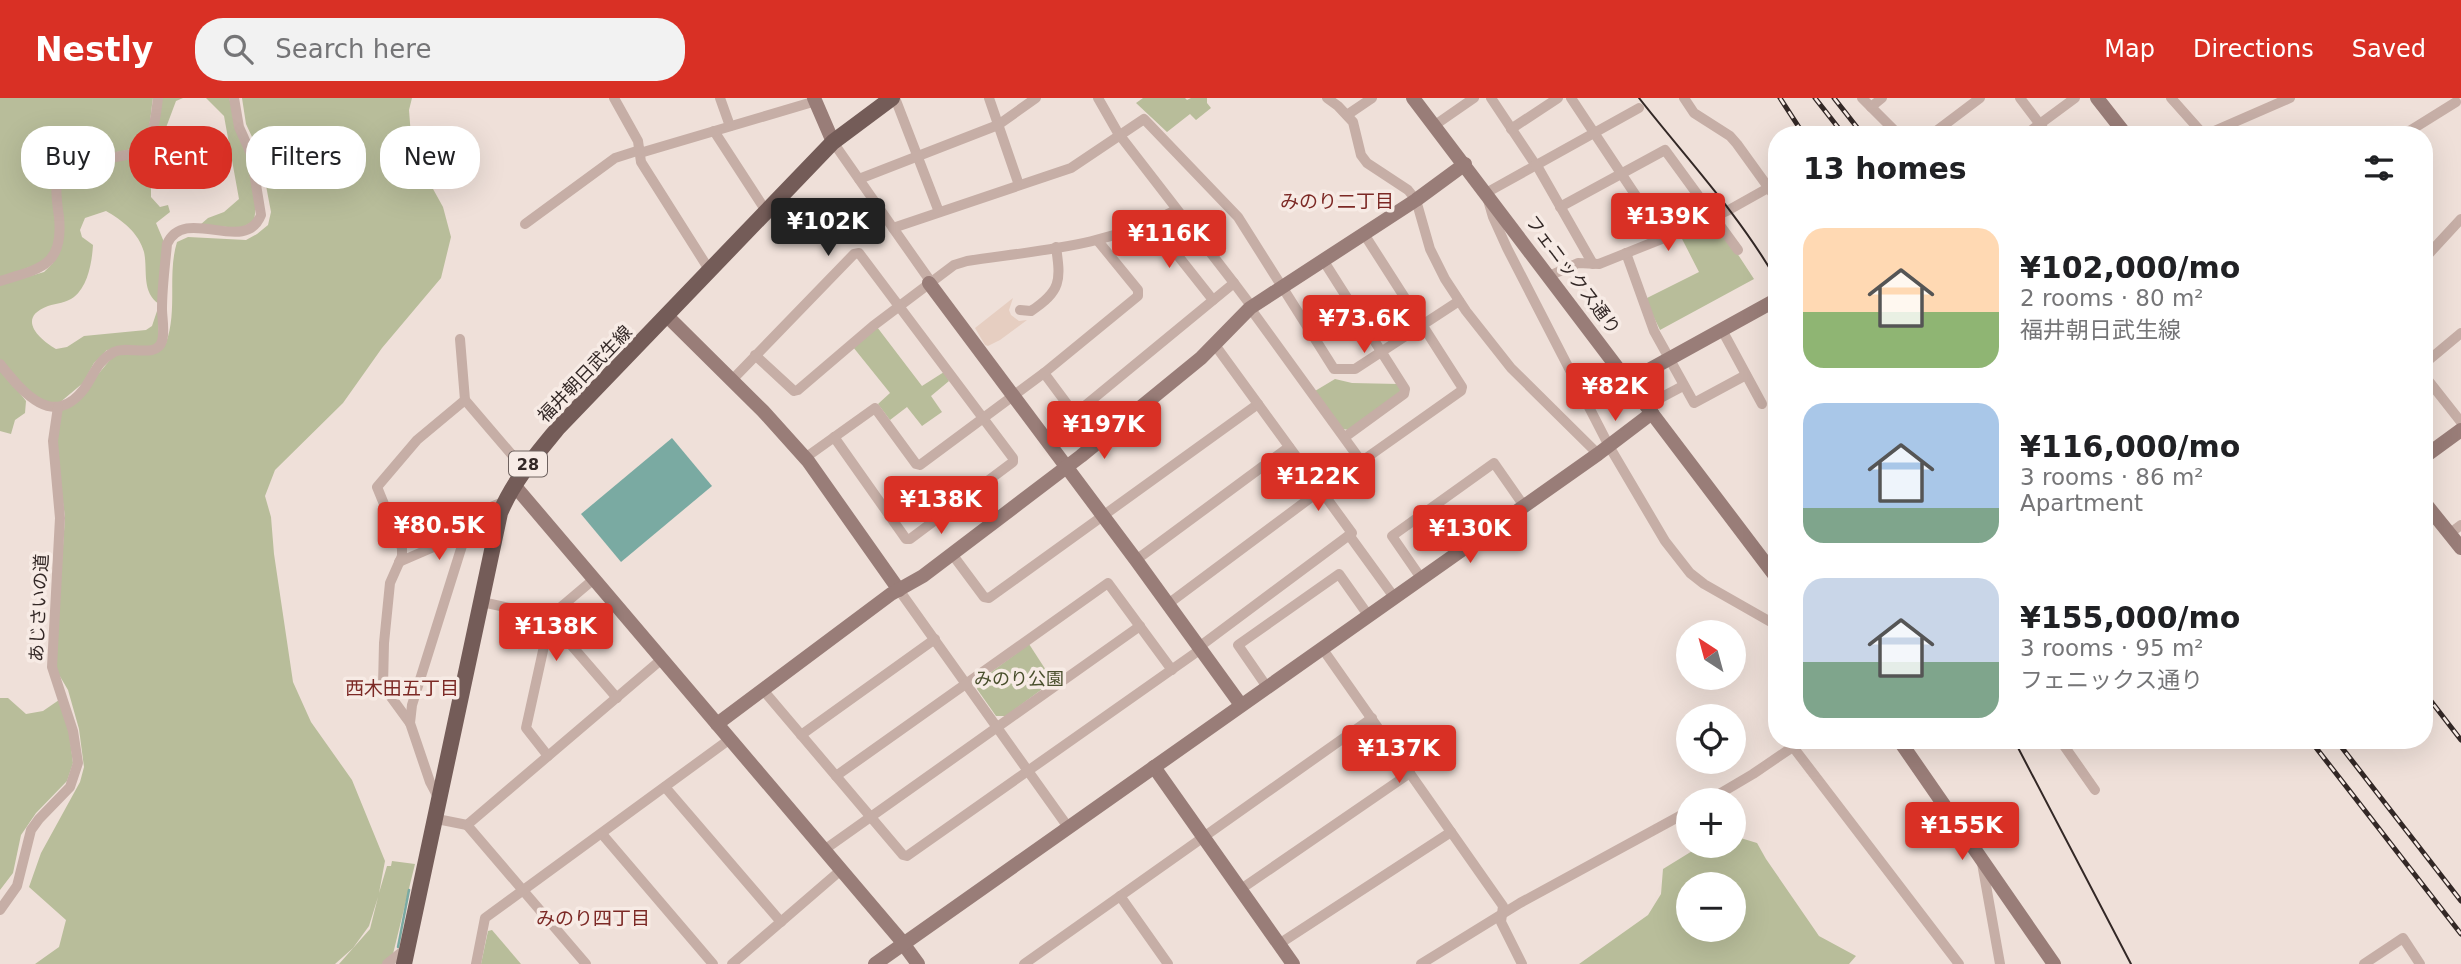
<!DOCTYPE html>
<meta charset="utf-8">
<style>
:root{--surface:#fff;--page:#f2f2f2;--text:#202124;--muted:#757577;--accent:#d93025}
body{margin:0;font-family:"DejaVu Sans","Noto Sans JP",sans-serif;background:var(--page);color:var(--text);height:100vh;display:flex;flex-direction:column;font-size:26px;white-space:nowrap}
*{box-sizing:border-box;margin:0}
p{font-size:23px;color:var(--muted)}
.icon{flex:none;width:38px;height:38px;fill:none;stroke:currentColor;stroke-width:2;stroke-linecap:round;stroke-linejoin:round}
.map{position:relative;flex:1;overflow:hidden}
.drawer{position:absolute;left:1768px;top:28px;width:665px;height:623px;display:flex;flex-direction:column;background:var(--surface);border-radius:28px;box-shadow:0 7px 28px #0002}
.drawer>*{flex:none}
.top-card{position:absolute;left:21px;top:28px;width:665px;height:63px;display:flex;gap:14px}
.needle{width:46px;rotate:324deg}
.controls{position:absolute;left:1676px;top:522px;display:grid;gap:14px}
.controls a{display:grid;place-items:center;width:70px;height:70px;border-radius:50%;background:var(--surface);box-shadow:0 7px 28px #0002;font-size:35px}
.price{position:absolute;translate:-50% -60px;padding:0 16px;border-radius:7px;background:var(--accent);color:#fff;font-size:23px;line-height:46px;filter:drop-shadow(0 2px 4px #0008)}
.price::after{content:'';position:absolute;left:50%;top:42px;width:21px;height:16px;margin-left:-10px;background:inherit;clip-path:polygon(0 0,100% 0,50% 100%)}
.price.active{background:#222;color:#fff}
ul{padding:0;list-style:none}
li{display:flex;align-items:center;gap:21px;height:175px;padding:0 35px}
li span{display:grid;place-items:center;flex:none;width:196px;height:140px;border-radius:21px;color:#555}
li>.icon{margin-inline-start:auto}
span .icon{width:84px;height:84px;fill:#fffc;stroke-width:1}
li b{font-size:30px}
h2{display:flex;justify-content:space-between;align-items:center;height:84px;padding:0 35px;font-size:30px}
.pill{padding:0 24px;border-radius:28px;background:var(--surface);box-shadow:0 7px 28px #0002;font-size:24px;line-height:63px}
.pill.active{background:var(--accent);color:#fff}
header{display:flex;align-items:center;gap:42px;box-sizing:border-box;height:98px;padding:0 35px;background:var(--accent);color:#fff}
header strong{font-size:33px}
nav{display:flex;gap:38px;margin-inline-start:auto;font-size:24px}
.search{width:490px;height:63px;background:var(--page);display:flex;align-items:center;gap:18px;box-sizing:border-box;padding:0 24px;border-radius:28px;color:var(--muted);font-size:26px}
.map>svg:first-child{display:block}
</style>
<header>
<strong>Nestly</strong>
<div class="search"><svg class="icon" aria-label="search" viewBox="0 0 24 24"><circle cx="10" cy="10" r="6"/><path d="M15 15l6 6"/></svg>Search here</div>
<nav><a>Map</a><a>Directions</a><a>Saved</a></nav>
</header>
<div class="map">
<svg width="2461" height="866" viewBox="0 0 2461 866">
<rect width="100%" height="100%" fill="#efe0d9"/>
<g fill="#b8bd9a" fill-rule="evenodd">
<path d="M0,0h153c-2,11 -2,27 -7,37 -16,32 -69,5 -88,32 -14,21 4,47 -1,69 -1,8 -7,17 -11,25l-46,17z"/>
<path d="M162,0h21l-7,3 -15,40 13,15v9l-23,16v16l9,10 8,-2 2,7 -14,11 8,19 -5,62c-18,-12 -11,-34 -15,-52 -5,-19 -22,-32 -38,-41l-21,7 -5,12 2,7 11,8c-1,17 -5,41 -19,52 -8,6 -17,6 -26,9 -32,12 -9,33 8,43l11,-2 17,-11 62,-6 6,-4 6,-18 1,30 -4,8 -48,4 -13,13 -11,20 -25,21 -22,-4 -36,-41v-74l44,-13 9,-9 7,-81 12,-13 69,-16z"/>
<path d="M206,0h23c13,39 32,82 25,123l-13,7 -41,-3 8,-7 16,-6 15,-13 -15,-83z"/>
<path d="M242,0h170l-3,12 2,26 11,33 21,38 8,30 -10,41 -59,70 -39,55 -68,67 -10,26 6,21 3,37 19,128 18,40 41,58 33,81 -6,32 8,-27h4l1,-5 23,3 -22,90 -11,10h-43l31,-35 8,-32 -9,29 -16,22 -18,16h-300l24,-17 7,-27 -37,-33 12,-34 39,-71 4,-15 -5,-38 -11,-39 -10,-17 -3,-11 10,-145 -9,-65 4,-43 30,-25 24,-29 52,-12c12,-34 1,-68 11,-101l11,-5 58,3 11,-6 11,-9 3,-13 -11,-58 -14,-30z"/>
<path d="M1143,0h42l2,2 4,-2h16v5l4,5 -15,12 -6,-6 -23,18 -31,-29z"/>
<path d="M1714,120l40,61 -94,51 -15,-31 54,-27 -19,-37z"/>
<path d="M877,229l45,59 22,-14 5,9 -18,15 11,16 -20,14 -15,-19 -17,13 -12,-16 12,-11 -37,-46z"/>
<path d="M0,270l26,33 -1,12 -10,7 -4,14 -11,-3z"/>
<path d="M1335,281l17,4 46,1 3,4 -2,6 -50,36 -6,-1 -28,-38z"/>
<path d="M1029,546l24,37 -47,35h-10l-19,-27 2,-8z"/>
<path d="M0,600h8l18,16 17,-3 16,-11 10,31 4,32 -6,18 -31,32 -15,22 -8,38 -13,17z"/>
<path d="M1734,738l23,7 9,16 53,77 37,20 -7,8h-270l69,-49 13,-21 2,-25 39,-24h32zM1689,786h45v45h-45z"/>
<path d="M492,832l29,34h-40l7,-33z"/>
</g>
<path fill="#e6cec1" d="M1013,200l-4,12 2,5 8,6 8,-1 -27,20 -12,6 -3,-1 -10,-17z"/>
<path fill="#7aaaa2" d="M672,340l40,48 -91,76 -40,-48z"/>
<g fill="none" stroke-linecap="round" stroke-linejoin="round">
<path stroke="#7aaaa2" stroke-width="2.5" d="M398,849l11,-57"/>
<g stroke="#c6aea6" stroke-width="10">
<path d="M614,0l24,43 3,21 69,109"/>
<path d="M720,0l10,28"/>
<path d="M895,0l44,114"/>
<path d="M989,0l30,87"/>
<path d="M1098,0l20,35 116,150"/>
<path d="M1327,0l11,8 15,16 8,33 6,8 41,27 8,10 14,49 15,30 21,32 45,57 87,86"/>
<path d="M1491,0l44,66"/>
<path d="M1571,0l93,140"/>
<path d="M1684,0l10,15 36,23 7,8 39,54"/>
<path d="M1862,0l37,37"/>
<path d="M2020,0l28,37"/>
<path d="M2171,0l33,37"/>
<path d="M1871,9l11,-9"/>
<path d="M1639,10l-153,85 7,24 14,31 102,198 56,95 25,32 14,11 72,41"/>
<path d="M1347,17l25,-17"/>
<path d="M1435,27l39,-27"/>
<path d="M1511,31l47,-31"/>
<path d="M714,33l52,80"/>
<path d="M1931,37l49,-37"/>
<path d="M2025,37l50,-37"/>
<path d="M2205,37l85,-37"/>
<path d="M2403,37l53,-33"/>
<path d="M833,44l60,86 178,-60 73,-49 94,98 96,152h21l104,-68"/>
<path d="M640,55l176,-52"/>
<path d="M1536,66l57,100"/>
<path d="M859,81l139,-54 38,-27"/>
<path d="M1560,109l105,-57 73,100"/>
<path d="M1152,125l61,77"/>
<path d="M525,126l90,-66 25,-8"/>
<path d="M893,130l38,54"/>
<path d="M1626,155l28,78 40,72 52,-28"/>
<path d="M2424,161l37,-40"/>
<path d="M1323,162l82,129 -1,5 -59,43"/>
<path d="M1549,178l29,-13 21,1 65,-26 63,-27 41,-23"/>
<path d="M0,183c40,-12 64,-15 59,-64 -2,-13 -4,-26 -2,-39l14,-13 61,-11c23,-12 23,-33 26,-56"/>
<path d="M1250,210l111,153"/>
<path d="M1020,212l11,1c30,-20 30,-30 25,-64"/>
<path d="M1722,232l40,74"/>
<path d="M460,241l5,61 59,69"/>
<path d="M755,257l39,36 4,-1 75,-64 81,-61 13,-4c74,-11 142,-15 209,-51"/>
<path d="M0,266c22,27 52,66 84,25 10,-14 13,-28 30,-37 13,-7 43,7 48,-11 3,-10 0,-23 0,-32 0,-22 3,-43 5,-65 18,-40 78,12 94,-29l-10,-61 -12,-27 -5,-29"/>
<path d="M2424,266l37,-31"/>
<path d="M1044,275l29,39 3,1 158,-130 18,24"/>
<path d="M2424,277l37,47"/>
<path d="M732,282l122,-126 5,-1 154,205v4l-103,77h-4l-72,-102"/>
<path d="M1647,307l36,-19"/>
<path d="M805,360l70,-50 41,56 4,1 124,-92 94,-77v-6l-40,-49"/>
<path d="M2449,436l12,-9"/>
<path d="M1349,437l45,62"/>
<path d="M952,456l32,43 5,1 269,-194"/>
<path d="M1136,462l153,-113"/>
<path d="M399,464l67,-29"/>
<path d="M1421,480l-29,-42 102,-73 30,43"/>
<path d="M899,492l169,237"/>
<path d="M482,504l64,14 71,82"/>
<path d="M1168,506l153,-114 140,-99 1,-4 -98,-153"/>
<path d="M1199,549l153,-114 -137,-188"/>
<path d="M1322,550l181,258 -2,16 21,42"/>
<path d="M1267,589l-29,-42 101,-71 29,41"/>
<path d="M763,592l140,165 4,1 294,-207"/>
<path d="M410,625l-27,-37 1,-43 6,-60 12,-27v-8l-25,-61 40,-47 48,-40"/>
<path d="M801,637l134,-96"/>
<path d="M2060,642l35,50"/>
<path d="M1793,649l166,217"/>
<path d="M548,658l-22,-28 24,-109 5,-7 39,-33"/>
<path d="M836,678l272,-193 64,87"/>
<path d="M665,689l116,135"/>
<path d="M439,701l-9,-17 -20,-59 2,-18 54,-172 27,-27 12,-5"/>
<path d="M1709,702l44,-26 50,-34"/>
<path d="M437,721l30,6 195,-166"/>
<path d="M467,727l119,139"/>
<path d="M602,736l111,130"/>
<path d="M824,752l316,-224"/>
<path d="M1982,765l18,101"/>
<path d="M1241,791l169,-116"/>
<path d="M1120,798l48,68"/>
<path d="M0,812l17,-24 14,-56 8,-11 31,-32 8,-24 -5,-32 -21,-64 8,-149 -7,-77 5,-34"/>
<path d="M1279,846l172,-112"/>
<path d="M387,866l20,-16"/>
<path d="M476,866l9,-46 245,-179"/>
<path d="M732,866l109,-94"/>
<path d="M1024,866l348,-246"/>
<path d="M1421,866l99,-61 169,-92"/>
<path d="M2364,866l39,-26 17,26"/>
</g>
<g stroke="#997d78" stroke-width="14">
<path d="M814,0l19,44"/>
<path d="M1413,0l363,479"/>
<path d="M2097,0l29,37"/>
<path d="M929,185l207,277 105,145"/>
<path d="M667,218l96,95 45,50 91,129"/>
<path d="M1629,283l145,-80"/>
<path d="M2424,359l37,-27"/>
<path d="M514,387l385,453 19,26"/>
<path d="M2424,404l37,46"/>
<path d="M717,626l174,-130 32,-18 158,-120 120,-98 49,-50 166,-108 49,-36"/>
<path d="M1899,642l155,224"/>
<path d="M1154,669l139,197"/>
<path d="M875,866l723,-510 54,-41"/>
</g>
<path stroke="#745c58" stroke-width="16" d="M404,866l96,-451c14,-33 36,-58 58,-85l275,-286 59,-44"/>
<g stroke="#332826" stroke-width="2">
<path d="M1639,0c47,60 99,115 137,181"/>
<path d="M2014,642l117,224"/>
</g>
<g stroke="#332826" stroke-width="5">
<g id="rail">
<path d="M1780,0l24,37"/>
<path d="M1815,0l29,37"/>
<path d="M1834,0l29,37"/>
<path d="M2424,594l37,48"/>
<path d="M2310,642l151,194"/>
<path d="M2336,642l125,161"/>
</g>
</g>
<use href="#rail" stroke="#f7ebe5" stroke-width="2.5" stroke-dasharray="8" stroke-linecap="butt"/>
</g>
<g text-anchor="middle" stroke-width="7" stroke-linejoin="round" paint-order="stroke">
<rect fill="#f7ebe5" stroke="#6e625f" stroke-width="2" x="509" y="353.5" width="38" height="25" rx="5"/>
<g font-size="16" font-weight="bold" fill="#332826">
<text x="528" y="372">28</text>
</g>
<g font-size="18" fill="#332826" stroke="#f7ebe5">
<text transform="translate(1573 177) rotate(53)" y="6">フェニックス通り</text>
<text transform="translate(585 276) rotate(-46)" y="6">福井朝日武生線</text>
<text transform="translate(39 510) rotate(-87)" y="6">あじさいの道</text>
</g>
<g font-size="18" fill="#494f2c" stroke="#f7ebe5">
<text x="1019" y="587">みのり公園</text>
</g>
<g font-size="19" fill="#7c2925" stroke="#f7ebe5">
<text x="1337" y="110">みのり二丁目</text>
<text x="402" y="597">西木田五丁目</text>
<text x="593" y="827">みのり四丁目</text>
</g>
</g>
</svg>
<div class="controls">
<a><svg class="needle" viewBox="-14 -14 28 28"><path d="M0-13l5 13h-10z" fill="#e53935"/><path d="M0 13l5-13h-10z" fill="#757577"/></svg></a>
<a><svg class="icon" aria-label="locate" viewBox="0 0 24 24"><circle cx="12" cy="12" r="6"/><path d="M12 2v4M12 18v4M2 12h4M18 12h4"/></svg></a>
<a>+</a>
<a>−</a>
</div>
<b class="price" style="left:1668px;top:155px">¥139K</b>
<b class="price active" style="left:828px;top:160px">¥102K</b>
<b class="price" style="left:1169px;top:172px">¥116K</b>
<b class="price" style="left:1364px;top:257px">¥73.6K</b>
<b class="price" style="left:1615px;top:325px">¥82K</b>
<b class="price" style="left:1104px;top:363px">¥197K</b>
<b class="price" style="left:1318px;top:415px">¥122K</b>
<b class="price" style="left:941px;top:438px">¥138K</b>
<b class="price" style="left:439px;top:464px">¥80.5K</b>
<b class="price" style="left:1470px;top:467px">¥130K</b>
<b class="price" style="left:556px;top:565px">¥138K</b>
<b class="price" style="left:1399px;top:687px">¥137K</b>
<b class="price" style="left:1962px;top:764px">¥155K</b>
<div class="top-card">
<a class="pill">Buy</a>
<a class="pill active">Rent</a>
<a class="pill">Filters</a>
<a class="pill">New</a>
</div>
<section class="drawer">
<h2>13 homes<svg class="icon" aria-label="filters" viewBox="0 0 24 24"><path d="M4 7h16M4 17h16"/><circle cx="9" cy="7" r="2"/><circle cx="15" cy="17" r="2"/></svg></h2>
<ul>
<li><span style="background:linear-gradient(#ffd9b3 60%,#8fb573 0)"><svg class="icon" aria-label="home" viewBox="0 0 24 24"><path d="M3 11l9-7 9 7M6 9v11h12V9"/></svg></span><div><b>¥102,000/mo</b><p>2 rooms · 80 m²</p><p>福井朝日武生線</p></div></li>
<li><span style="background:linear-gradient(#a9c7e8 75%,#7fa58c 0)"><svg class="icon" aria-label="home" viewBox="0 0 24 24"><path d="M3 11l9-7 9 7M6 9v11h12V9"/></svg></span><div><b>¥116,000/mo</b><p>3 rooms · 86 m²</p><p>Apartment</p></div></li>
<li><span style="background:linear-gradient(#c9d6e8 60%,#7fa58c 0)"><svg class="icon" aria-label="home" viewBox="0 0 24 24"><path d="M3 11l9-7 9 7M6 9v11h12V9"/></svg></span><div><b>¥155,000/mo</b><p>3 rooms · 95 m²</p><p>フェニックス通り</p></div></li>
</ul>
</section>
</div>
